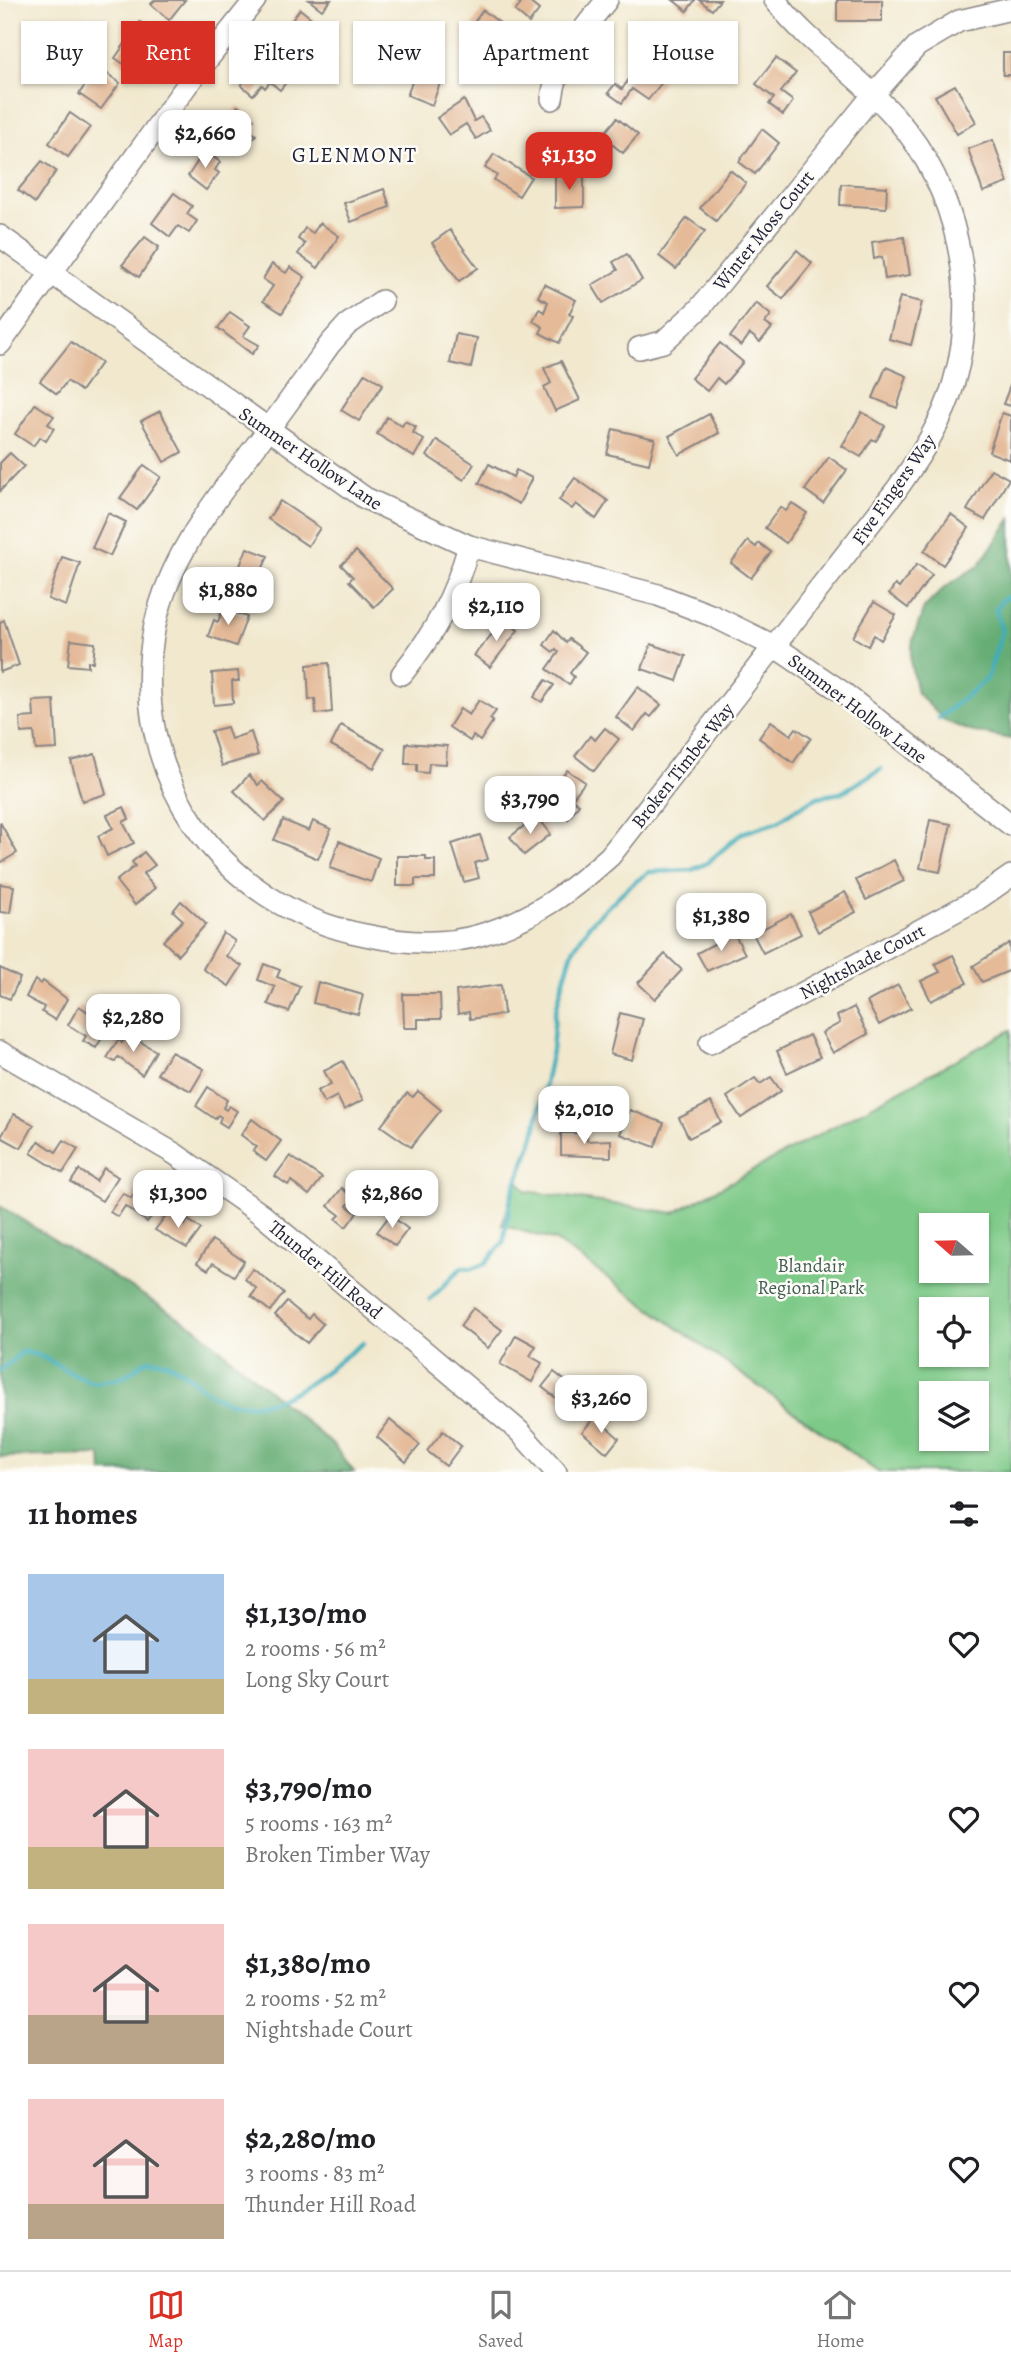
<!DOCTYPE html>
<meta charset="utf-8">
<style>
:root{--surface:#fff;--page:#f2f2f2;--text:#202124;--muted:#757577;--line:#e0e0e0;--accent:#d93025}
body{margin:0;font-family:Alegreya,serif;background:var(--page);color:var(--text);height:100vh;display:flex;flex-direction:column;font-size:26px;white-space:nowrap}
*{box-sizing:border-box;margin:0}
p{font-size:23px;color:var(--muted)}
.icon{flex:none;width:38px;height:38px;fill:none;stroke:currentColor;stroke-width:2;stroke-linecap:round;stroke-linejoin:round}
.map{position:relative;height:1472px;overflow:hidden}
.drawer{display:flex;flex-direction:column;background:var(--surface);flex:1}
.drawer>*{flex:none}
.guide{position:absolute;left:21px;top:21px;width:970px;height:63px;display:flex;gap:14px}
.needle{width:46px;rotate:290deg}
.fabs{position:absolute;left:919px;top:1213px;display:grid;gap:14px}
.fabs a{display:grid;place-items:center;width:70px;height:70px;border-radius:0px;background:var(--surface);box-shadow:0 2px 5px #0004;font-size:35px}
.price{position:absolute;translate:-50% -60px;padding:0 16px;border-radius:14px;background:#fff;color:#222;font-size:23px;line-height:46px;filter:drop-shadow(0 2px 4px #0008)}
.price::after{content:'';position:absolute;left:50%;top:42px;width:21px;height:16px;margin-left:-10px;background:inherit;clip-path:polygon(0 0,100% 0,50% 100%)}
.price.selected{background:var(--accent);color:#fff}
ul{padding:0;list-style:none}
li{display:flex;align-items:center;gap:21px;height:175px;padding:0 28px}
li span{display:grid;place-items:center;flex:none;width:196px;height:140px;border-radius:0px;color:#555}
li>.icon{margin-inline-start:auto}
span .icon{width:84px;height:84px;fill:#fffc;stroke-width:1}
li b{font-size:30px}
h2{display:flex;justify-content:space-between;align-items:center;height:84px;padding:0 28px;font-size:30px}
.pill{padding:0 24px;border-radius:0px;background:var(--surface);box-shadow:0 2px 5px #0004;font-size:24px;line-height:63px}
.pill.selected{background:var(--accent);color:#fff}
.dock{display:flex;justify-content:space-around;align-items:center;height:98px;border-top:2px solid var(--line);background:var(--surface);font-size:19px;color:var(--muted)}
.dock a{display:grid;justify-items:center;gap:4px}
.dock .selected{color:var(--accent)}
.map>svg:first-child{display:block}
</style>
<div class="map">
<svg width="1011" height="1472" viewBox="0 0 1011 1472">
<rect width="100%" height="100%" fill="#fdfcf7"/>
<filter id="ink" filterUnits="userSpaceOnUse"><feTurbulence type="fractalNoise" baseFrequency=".0143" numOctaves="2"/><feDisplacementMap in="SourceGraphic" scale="14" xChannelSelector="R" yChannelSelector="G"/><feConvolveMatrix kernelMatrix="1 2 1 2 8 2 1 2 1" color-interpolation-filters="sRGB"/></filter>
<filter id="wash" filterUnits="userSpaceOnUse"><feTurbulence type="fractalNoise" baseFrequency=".00686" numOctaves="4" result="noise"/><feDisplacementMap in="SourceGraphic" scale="28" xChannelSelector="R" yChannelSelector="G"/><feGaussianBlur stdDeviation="1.57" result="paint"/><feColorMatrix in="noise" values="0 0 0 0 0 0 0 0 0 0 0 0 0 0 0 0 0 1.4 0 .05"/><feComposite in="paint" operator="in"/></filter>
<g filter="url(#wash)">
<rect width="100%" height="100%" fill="#f1e8ce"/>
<path fill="#7dc987" stroke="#507661" stroke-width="2" fill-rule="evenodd" d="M1011,1030v442h-133l-322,-231 -54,-16 15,-46 9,12 148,22zM931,1225h45v45h-45zM931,1309h45v45h-45zM931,1393h45v45h-45z"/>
<g fill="#66ad74" stroke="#446858" stroke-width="2">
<path d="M1011,519v220l-41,-8 -25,-10 -28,-28 -7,-33 3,-21 11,-31 21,-21 34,-22z"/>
<path d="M0,1206l196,122 138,118 20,26h-252l-1,-17 -101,2z"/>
</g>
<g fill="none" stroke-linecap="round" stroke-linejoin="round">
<g stroke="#3eadbb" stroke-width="4.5">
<path d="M939,718l48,-39 15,-47 -6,-22 6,-10 9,-4"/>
<path d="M430,1300l32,-33 10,2 13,-5 18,-21 8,-46 23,-61 18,-85 3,-37 7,-28 11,-36 17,-26 37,-36 22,-16 43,-2 15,-7 35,-30 35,-11 19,-13 22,-12 23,-4 40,-24"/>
<path d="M0,1371l22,-19c27,1 44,24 69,29 10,2 28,-2 37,-7 10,-5 14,-16 27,-14 29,5 38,25 60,36 57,29 106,-23 148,-53"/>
</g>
</g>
<g id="blocks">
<g fill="#e4ba98">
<path d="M155,0h30l-16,20 -18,-16z"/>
<path d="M309,0h22l-9,10z"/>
<path d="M515,0h12l12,10 -10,13 -14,-12 6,-7z"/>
<path d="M673,0h22l-8,11z"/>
<path d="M699,0h21l-8,10z"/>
<rect x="837" y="0" width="45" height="21"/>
<path d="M300,9l16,13 -28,33 -13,-11z"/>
<path d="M483,10l23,18 -13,16 9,7 -9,12 -16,-13 10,-13 -15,-12z"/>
<path d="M140,22l16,10 -25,37 -16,-11z"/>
<path d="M678,26l18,15 -20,25 -17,-14 -5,6 -12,-9 11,-13 10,9z"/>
<path d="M424,52l18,7 -5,14 6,2 -11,30 -25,-10z"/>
<rect x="1003" y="53" width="8" height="22"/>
<path d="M267,54l16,12 -5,6 10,8 -8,10 -10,-8 -5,6 -3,-3 -9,10 -12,-10z"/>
<path d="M776,58l20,15 -15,19 12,9 -10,14 -14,-11 5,-6 -18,-14z"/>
<path d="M640,64l23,17 -15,19 -16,-11 -10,14 -14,-10 7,-9 7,5z"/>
<path d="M98,67l22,16 -19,26 -22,-15z"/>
<path d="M955,85l21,37 -19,12 -22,-38z"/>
<path d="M464,100l10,21 7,-4 9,13 -14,9 -10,-15 -17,11 -12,-17z"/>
<path d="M238,106l16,13 -7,9 9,7 -7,9 -9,-6 -7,10 -17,-14z"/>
<path d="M70,113l20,14 -22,30 -19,-14z"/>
<path d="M617,118l21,17 -15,18 -21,-17z"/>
<path d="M762,129l17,14 -24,31 -16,-12z"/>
<path d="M592,137l11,9 -8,9 -11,-9z"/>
<path d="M993,140l15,43 -25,9 -15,-43z"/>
<path d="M205,150l15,12 -5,8 4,3 -13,17 -18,-14z"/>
<path d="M494,154l37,23 -12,19 -25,-16 3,-5 -12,-7z"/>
<path d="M42,161l14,10 -21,32 -17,-13z"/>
<path d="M730,170l16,13 -30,38 -16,-13z"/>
<path d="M555,176h29v31l-29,1z"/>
<path d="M841,184l46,3 -1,21 -46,-3z"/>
<path d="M384,189l6,18 -39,15 -7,-19z"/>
<path d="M174,193l18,13 -5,8 10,7 -8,12 -11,-7 -8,11 -18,-14z"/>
<path d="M687,218l18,13 -29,38 -17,-13z"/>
<path d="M320,223l19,13 -21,32 -20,-14 7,-10 -7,-5 7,-11 8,5z"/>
<path d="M450,230l28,38 -19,13 -27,-38z"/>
<path d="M145,237l14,10 -20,30 -17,-12z"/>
<path d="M904,237l6,38 -25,4 -3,-22 -8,2 -2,-17z"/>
<path d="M797,250l15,13 -29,36 -16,-13z"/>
<path d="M627,254l15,26 -39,23 -11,-18 26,-15 -5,-8z"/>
<path d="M272,264l14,9 4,-6 15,10 -23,36 -19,-12 10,-15 -10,-7z"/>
<path d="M544,284l32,16 -7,14 4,2 -14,27 -19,-10 3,-6 -10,-6 6,-12 5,3 4,-10 -10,-5z"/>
<path d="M900,297l22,5 -11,43 -22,-6z"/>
<path d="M756,303l15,12 -6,8 7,5 -12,14 -10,-8 -9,12 -11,-9z"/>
<path d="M230,312l20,14 -7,10 16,9 -7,9 -34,-26z"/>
<path d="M456,334l21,4 -6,30 -21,-5z"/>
<path d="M71,342l30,21 -20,28 -14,-10 -10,13 -17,-13z"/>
<path d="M720,343l23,19 -19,22 -7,-6 -10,13 -16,-13z"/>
<path d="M561,361l19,39 -25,11 -11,-24 7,-4 -7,-15z"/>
<path d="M886,367l21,9 -10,32 -24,-10z"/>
<path d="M365,373l18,11 -24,37 -18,-11z"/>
<path d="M1011,383v23l-8,-2z"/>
<path d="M35,404l19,12 -6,8 6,4 -8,13 -6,-4 -7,9 -18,-12z"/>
<path d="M160,411l22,41 -18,10 -23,-41z"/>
<path d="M862,412l23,14 -9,15 -4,-2 -11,18 -19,-11z"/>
<path d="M1002,413l9,3 -1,44 -21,-8z"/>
<path d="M709,414l10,19 -40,22 -10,-19z"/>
<path d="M387,417l15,9 3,-5 11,6 -3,6 11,7 -10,17 -37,-23z"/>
<path d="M613,429l42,10 -6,25 -42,-10z"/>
<path d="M437,440l37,24 -10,16 -37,-24z"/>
<path d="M10,453l14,13 -24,25v-28z"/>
<path d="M829,457l18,13 -24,33 -18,-13z"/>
<path d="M489,464l24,13 3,-7 16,8 -13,26 -40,-21z"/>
<path d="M144,465l17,12 -24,33 -17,-12z"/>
<path d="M991,469l18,10 -24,41 -18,-10z"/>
<path d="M575,478l33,23 -12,18 -20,-15 -4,5 -13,-9z"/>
<path d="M280,501l40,27 -12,18 -40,-27z"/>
<path d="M792,503l15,10 -21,30 -21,-15 15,-21 6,4z"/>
<path d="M108,513l18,9 -16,34 -18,-8z"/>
<path d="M951,514l18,14 -26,37 -19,-14z"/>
<path d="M748,541l8,6 3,-4 12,9 -20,26 -20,-15z"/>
<path d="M247,548l21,8 -16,38 -20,-8z"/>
<path d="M356,551l37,38 -19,18 -25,-26 4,-4 -12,-12z"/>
<path d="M62,557l18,6 -14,43 -18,-7z"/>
<path d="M917,564l15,11 -24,33 -19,-14 6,-9 4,3z"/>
<path d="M874,602l22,13 -15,25 -7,-5 -6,11 -15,-9z"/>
<path d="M223,608l24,9 -11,29 -28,-10 6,-16 4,2z"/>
<path d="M4,620l15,45 -19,7v-50z"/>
<path d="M504,620l14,10 -28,37 -16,-12z"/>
<path d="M554,630l12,13 3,-4 17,13 -16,21 4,4 -5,8 -22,-16 12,-17 -3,-3 -3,3 -9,-7z"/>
<path d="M71,640l24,3 -2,19h-5v5l-20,-2z"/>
<path d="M651,644l35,12 -9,25 -35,-12z"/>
<path d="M329,663l3,49 -16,2 -1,-15 -6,1 -2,-35z"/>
<path d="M238,671l1,10h-7l1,22 -19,2 -2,-32z"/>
<path d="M546,680l8,5 -12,17 -8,-5z"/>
<path d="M638,687l23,18 -10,12 -4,-3 -13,17 -18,-14z"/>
<path d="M54,700l3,49 -21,1 -2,-18 -13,1 -1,-15 14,-1 -1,-16z"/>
<path d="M479,700l17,11 -6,8 3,2 -13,20 -7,-5 -3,5 -21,-14 11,-18 9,6z"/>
<path d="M771,721l20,14 5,-7 15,10 -18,25 -34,-25z"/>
<path d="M341,725l44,24 -11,19 -43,-23z"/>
<path d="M227,727l4,12 20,-7 7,23 -36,11 -11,-35z"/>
<path d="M605,728l14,11 -25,32 -19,-15 15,-20 5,4z"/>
<path d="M406,743l41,3 -1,18 -17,-1 -1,10 -11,-1v-8h-12z"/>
<path d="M95,754l11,40 -24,7 -11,-40z"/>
<path d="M567,770l18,12 -13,17 7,5 -11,15 -24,-18z"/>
<path d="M249,775l9,10 4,-4 22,21 -19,19 -31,-30z"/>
<path d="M124,807l5,12 -6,3 11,21 -27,13 -9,-20 15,-8 -6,-13z"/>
<path d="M537,816l14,18 -27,21 -14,-18z"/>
<path d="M283,820l26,11 4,-10 18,8 -13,30 -44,-19z"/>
<path d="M930,820l21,4 -11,48 -20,-4z"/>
<path d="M0,822l17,31 -17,10z"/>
<path d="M480,835l8,24 -13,4 4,15 -15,4 -12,-38z"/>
<path d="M339,841l40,17 -8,24 -41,-14z"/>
<path d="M144,852l11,13 -12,9 12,14 -20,17 -19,-24 19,-15 -3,-4z"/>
<path d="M397,856h29v4h9v19h-20v7h-18z"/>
<path d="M894,860l10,21 -38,19 -10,-20z"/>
<path d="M0,884l14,2 -4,27 -10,-1z"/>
<path d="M845,892l11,20 -38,20 -10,-20z"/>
<path d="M181,901l25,23 -28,31 -15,-14 20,-21 -10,-9z"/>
<path d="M791,914l10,20 -38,19 -10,-19z"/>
<path d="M223,933l12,8 -9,15 16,10 -13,20 -26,-17z"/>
<path d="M734,933l11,21 -38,17 -10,-18z"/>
<path d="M1009,943l2,27 -29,12 -9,-16z"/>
<path d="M665,954l17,16 -27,29 -17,-16z"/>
<path d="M953,955l14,28 -36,18 -10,-20 19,-9 -5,-8z"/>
<path d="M264,964l16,6 -3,7 23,9 -11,26 -21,-8 7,-17 -17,-7z"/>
<path d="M0,968l20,10 -10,21 -10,-4z"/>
<path d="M35,980l6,4 2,-3 24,18 -12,21 -13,-8 2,-5 -18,-10z"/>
<path d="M318,982l45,13 -5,19 -45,-11z"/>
<path d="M501,985l3,29 -34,5 -1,-7 -11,2 -2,-23z"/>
<path d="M898,985l13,23 -32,17 -12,-23z"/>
<path d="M403,994h37l1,25h-23v9h-14z"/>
<path d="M79,1006l30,20 -13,22 -13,-7 3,-5 -18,-11z"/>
<path d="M854,1007l14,27 -35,19 -11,-20 18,-10 -3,-7z"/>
<path d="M620,1013l23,6 -11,41 -22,-6z"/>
<path d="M127,1034l29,17 -14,24 -24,-18 -3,5 -8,-4 11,-18 4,3z"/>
<path d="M809,1035l11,22 -33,16 -10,-22z"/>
<path d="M171,1052l33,17 -13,22 -34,-17z"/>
<path d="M343,1061l20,39 -19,10 -7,-14 -13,7 -7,-12 14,-7 -7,-13z"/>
<path d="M771,1077l10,14 -40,27 -14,-21 28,-19 5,6z"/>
<path d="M208,1087l19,13 -4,8 3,2 3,-4 8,5 -10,16 -8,-5 2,-5 -3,-2 -3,4 -19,-13z"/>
<path d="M418,1091l23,19 -30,37 -30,-21 26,-33 6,4z"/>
<path d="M711,1102l10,20 -32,16 -10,-20z"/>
<path d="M630,1110l34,13 -9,24 -35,-13z"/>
<path d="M14,1114l20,11 -13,23 -20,-11z"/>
<path d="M252,1119l29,22 -15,20 -13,-10 4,-4 -16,-12z"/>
<path d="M561,1133h26v8l24,-1v17l-50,-2z"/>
<path d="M64,1140l14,9 -15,24 -32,-20 8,-12 17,11z"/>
<path d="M290,1156l32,22 -13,17 -18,-14 -3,4 -13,-9z"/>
<path d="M104,1168l14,9 -16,24 -31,-19 8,-12 17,11z"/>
<path d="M140,1186l22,16 -15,20 -22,-16 -7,11 -8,-5 13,-19 8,5z"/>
<path d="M342,1188l11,10 -6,8 10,7 -11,14 -10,-8 4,-4 -12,-9z"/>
<path d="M168,1213l17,12 3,-5 13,9 -14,19 -32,-18z"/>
<path d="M390,1215l18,14 -13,17 -18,-14z"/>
<path d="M212,1240l32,21 -10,15 -21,-13 -5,7 -11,-7z"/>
<path d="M253,1269l31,24 -14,18 -19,-15 6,-7 -12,-10z"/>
<path d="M287,1302l21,17 4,-5 11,10 -16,19 -32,-27z"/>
<path d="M473,1308l29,22 -14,18 -28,-22z"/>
<path d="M516,1335l20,11 -6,10 12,7 -10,19 -32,-18z"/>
<path d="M554,1372l28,22 -12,15 -28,-22z"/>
<path d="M595,1417l24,21 -12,15 -25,-21z"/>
<path d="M390,1420l30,25 -14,17 -29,-25z"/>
<path d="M443,1431l18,15 -15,20 -19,-15z"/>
</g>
</g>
</g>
<g filter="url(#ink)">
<use href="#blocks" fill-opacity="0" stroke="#8a8584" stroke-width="2"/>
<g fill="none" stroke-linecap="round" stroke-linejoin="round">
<g stroke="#8a8584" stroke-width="24">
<g id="minor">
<path d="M552,99c5,-41 29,-67 55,-99"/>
<path d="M0,236l365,262 104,48 189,49 55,21 61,30 68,46 169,133"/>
<path d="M382,301l-35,24 -17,19c-25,35 -49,69 -75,103 -42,56 -85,109 -100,178 -30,147 65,282 210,310 37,8 78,11 115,0 52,-15 91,-44 130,-79l287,-367c23,-33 46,-67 57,-107 26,-89 3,-194 -58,-264 -37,-43 -86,-72 -121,-118"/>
<path d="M0,344l187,-259 68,-85"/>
<path d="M639,348l24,-6 36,-33 175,-215 43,-48 42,-25 52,-12"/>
<path d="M402,674c34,-43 52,-76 67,-128"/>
<path d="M710,1043l268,-144 33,-23"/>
<path d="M0,1052l175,102 86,60 258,217 37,41"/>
</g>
</g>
<use href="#minor" stroke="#fff" stroke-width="21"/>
</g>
</g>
<g text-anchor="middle" stroke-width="5" stroke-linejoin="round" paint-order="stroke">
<g font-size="19" fill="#22223b" stroke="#fdfcf7">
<text transform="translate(763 230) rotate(-51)" y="7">Winter Moss Court</text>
<text transform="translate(311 458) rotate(34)" y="7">Summer Hollow Lane</text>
<text transform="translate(893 489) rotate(-55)" y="7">Five Fingers Way</text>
<text transform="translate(858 708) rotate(37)" y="7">Summer Hollow Lane</text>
<text transform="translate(682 765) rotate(-52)" y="7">Broken Timber Way</text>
<text transform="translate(862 961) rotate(-28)" y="7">Nightshade Court</text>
<text transform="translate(326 1269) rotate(40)" y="7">Thunder Hill Road</text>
</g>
<g font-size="19" fill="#425c56" stroke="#fdfcf7">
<text x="811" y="1272">Blandair<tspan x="811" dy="22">Regional Park</tspan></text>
</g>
<g font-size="21" letter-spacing="2" fill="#22223b" stroke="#fdfcf7">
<text x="355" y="162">GLENMONT</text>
</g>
</g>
</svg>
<div class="fabs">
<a><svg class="needle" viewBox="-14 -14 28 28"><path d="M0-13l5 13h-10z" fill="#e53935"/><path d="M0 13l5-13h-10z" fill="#757577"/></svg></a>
<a><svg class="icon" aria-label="locate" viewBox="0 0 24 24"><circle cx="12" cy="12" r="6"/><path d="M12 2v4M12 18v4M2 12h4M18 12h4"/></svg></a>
<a><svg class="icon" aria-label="layers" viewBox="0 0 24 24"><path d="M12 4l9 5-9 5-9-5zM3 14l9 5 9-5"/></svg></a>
</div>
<b class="price" style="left:205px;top:170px">$2,660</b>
<b class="price selected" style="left:569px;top:192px">$1,130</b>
<b class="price" style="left:228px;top:627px">$1,880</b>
<b class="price" style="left:496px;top:643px">$2,110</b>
<b class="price" style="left:530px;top:836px">$3,790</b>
<b class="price" style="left:721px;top:953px">$1,380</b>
<b class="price" style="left:133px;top:1054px">$2,280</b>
<b class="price" style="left:584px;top:1146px">$2,010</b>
<b class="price" style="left:178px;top:1230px">$1,300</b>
<b class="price" style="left:392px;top:1230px">$2,860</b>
<b class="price" style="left:601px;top:1435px">$3,260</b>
<div class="guide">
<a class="pill">Buy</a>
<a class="pill selected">Rent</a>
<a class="pill">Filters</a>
<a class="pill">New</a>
<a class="pill">Apartment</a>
<a class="pill">House</a>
</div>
</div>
<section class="drawer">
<h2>11 homes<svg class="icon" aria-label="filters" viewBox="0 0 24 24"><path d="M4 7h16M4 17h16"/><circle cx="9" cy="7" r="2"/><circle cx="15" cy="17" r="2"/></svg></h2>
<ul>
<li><span style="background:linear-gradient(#a9c7e8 75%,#c2b280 0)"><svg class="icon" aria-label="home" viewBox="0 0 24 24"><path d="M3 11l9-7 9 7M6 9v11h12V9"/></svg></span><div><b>$1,130/mo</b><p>2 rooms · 56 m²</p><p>Long Sky Court</p></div><svg class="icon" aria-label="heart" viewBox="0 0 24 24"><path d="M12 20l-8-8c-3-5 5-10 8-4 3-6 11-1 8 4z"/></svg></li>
<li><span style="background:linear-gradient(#f6c9c9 70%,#c2b280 0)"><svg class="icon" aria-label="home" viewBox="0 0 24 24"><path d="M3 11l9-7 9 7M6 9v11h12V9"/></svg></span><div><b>$3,790/mo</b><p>5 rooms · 163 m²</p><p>Broken Timber Way</p></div><svg class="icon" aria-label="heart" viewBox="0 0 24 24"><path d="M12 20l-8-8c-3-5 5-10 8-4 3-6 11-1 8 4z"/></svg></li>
<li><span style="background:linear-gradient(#f6c9c9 65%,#b9a48a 0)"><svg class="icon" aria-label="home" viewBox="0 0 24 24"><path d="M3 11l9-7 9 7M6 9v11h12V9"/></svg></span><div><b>$1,380/mo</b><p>2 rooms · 52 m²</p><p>Nightshade Court</p></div><svg class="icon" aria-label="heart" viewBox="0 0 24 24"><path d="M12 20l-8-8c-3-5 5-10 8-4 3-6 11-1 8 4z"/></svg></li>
<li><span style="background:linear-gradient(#f6c9c9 75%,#b9a48a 0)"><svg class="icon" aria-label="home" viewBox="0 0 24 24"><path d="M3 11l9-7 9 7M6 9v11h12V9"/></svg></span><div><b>$2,280/mo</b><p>3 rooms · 83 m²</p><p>Thunder Hill Road</p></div><svg class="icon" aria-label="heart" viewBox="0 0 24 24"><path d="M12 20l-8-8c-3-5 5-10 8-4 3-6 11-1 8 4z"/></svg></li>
</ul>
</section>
<nav class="dock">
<a class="selected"><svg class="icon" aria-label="map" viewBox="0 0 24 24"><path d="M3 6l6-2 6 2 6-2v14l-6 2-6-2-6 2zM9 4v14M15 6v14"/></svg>Map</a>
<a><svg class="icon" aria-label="saved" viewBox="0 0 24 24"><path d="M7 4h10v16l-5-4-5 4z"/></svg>Saved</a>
<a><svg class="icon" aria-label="home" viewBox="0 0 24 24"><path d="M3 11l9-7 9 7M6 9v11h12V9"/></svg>Home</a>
</nav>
